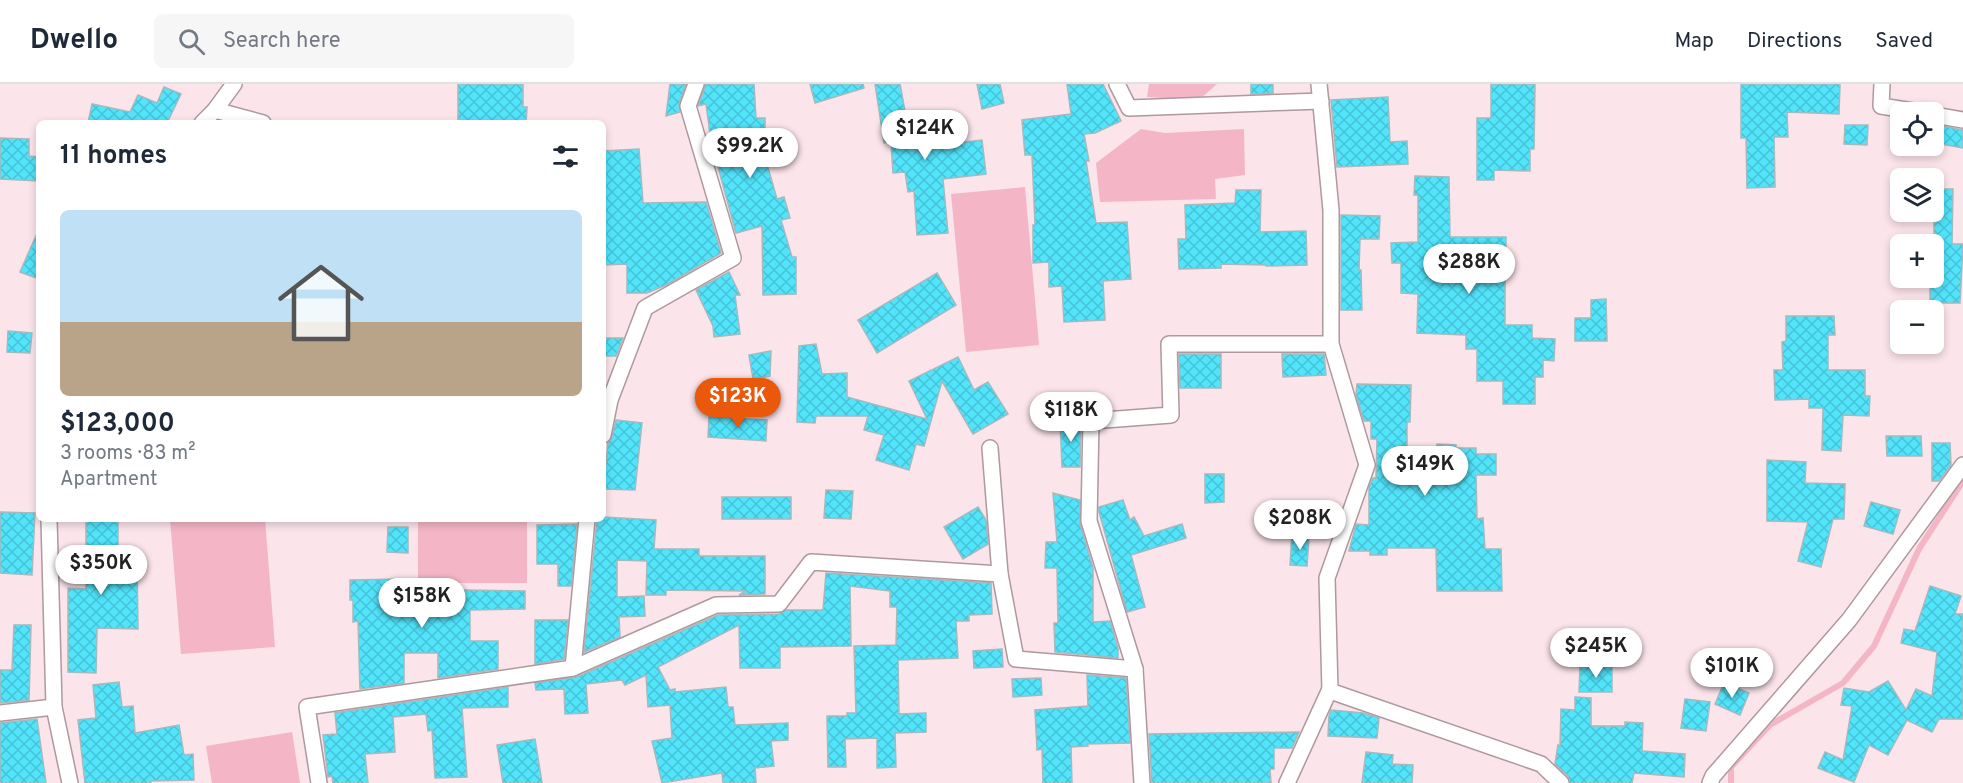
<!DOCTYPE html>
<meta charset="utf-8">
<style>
:root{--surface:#fff;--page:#f6f6f7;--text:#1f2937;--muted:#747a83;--line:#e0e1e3;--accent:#ea580c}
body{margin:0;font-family:Overpass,sans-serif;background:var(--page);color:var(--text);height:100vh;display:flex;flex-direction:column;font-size:22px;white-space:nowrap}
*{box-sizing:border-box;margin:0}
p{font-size:20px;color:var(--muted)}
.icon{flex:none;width:33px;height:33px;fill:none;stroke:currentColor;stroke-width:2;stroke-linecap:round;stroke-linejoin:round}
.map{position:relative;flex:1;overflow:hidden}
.sheet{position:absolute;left:36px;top:36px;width:570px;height:402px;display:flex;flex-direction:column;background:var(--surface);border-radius:9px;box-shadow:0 3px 9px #0003}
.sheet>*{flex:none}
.fabs{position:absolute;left:1890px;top:18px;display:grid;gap:12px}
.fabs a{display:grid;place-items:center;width:54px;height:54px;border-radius:9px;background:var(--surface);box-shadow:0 3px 9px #0003;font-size:30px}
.price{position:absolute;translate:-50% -51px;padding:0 14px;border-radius:21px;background:#fff;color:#222;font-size:20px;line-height:39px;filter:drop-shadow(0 2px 3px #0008)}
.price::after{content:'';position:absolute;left:50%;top:36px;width:18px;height:14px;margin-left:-9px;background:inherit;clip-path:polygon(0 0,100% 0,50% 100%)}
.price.current{background:var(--accent);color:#fff}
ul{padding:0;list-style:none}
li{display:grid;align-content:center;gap:12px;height:318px;padding:0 24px}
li+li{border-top:2px solid var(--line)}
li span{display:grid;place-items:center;height:186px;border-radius:9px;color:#555}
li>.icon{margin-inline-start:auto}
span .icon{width:108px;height:108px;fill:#fffc;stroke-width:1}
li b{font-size:26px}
h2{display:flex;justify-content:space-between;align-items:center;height:72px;padding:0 24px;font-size:26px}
header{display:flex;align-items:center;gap:36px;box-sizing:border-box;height:84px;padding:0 30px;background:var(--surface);border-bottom:2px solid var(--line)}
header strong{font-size:28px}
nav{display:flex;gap:33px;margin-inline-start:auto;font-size:21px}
.search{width:420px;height:54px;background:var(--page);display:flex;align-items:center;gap:15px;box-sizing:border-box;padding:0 21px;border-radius:9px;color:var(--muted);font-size:22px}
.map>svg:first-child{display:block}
</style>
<header>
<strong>Dwello</strong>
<div class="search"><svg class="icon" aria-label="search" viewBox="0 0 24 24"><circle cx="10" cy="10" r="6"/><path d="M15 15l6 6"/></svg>Search here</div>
<nav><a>Map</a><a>Directions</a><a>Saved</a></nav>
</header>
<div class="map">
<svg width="1963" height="699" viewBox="0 0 1963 699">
<defs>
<pattern id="building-cross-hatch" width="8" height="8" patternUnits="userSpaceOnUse" patternTransform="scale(1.5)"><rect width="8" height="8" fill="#51e4fb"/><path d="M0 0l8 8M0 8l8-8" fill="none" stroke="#46c3d7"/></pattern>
</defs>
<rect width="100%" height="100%" fill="#fbe4ea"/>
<g fill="#f4b6c7">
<path d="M1149,0h68l-18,16 -52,-3z"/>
<path d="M1141,45l24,4 79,-4 1,46 -30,4 1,20 -116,3 -4,-39z"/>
<path d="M1025,103l14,158 -73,7 -15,-158z"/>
<path d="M170,435h95l10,128 -94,7z"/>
<rect x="418" y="435" width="109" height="64"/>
<path d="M292,648l8,51h-88l-6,-37z"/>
</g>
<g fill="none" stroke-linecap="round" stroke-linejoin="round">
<path stroke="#f4b6c7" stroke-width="6" d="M1731,699v-16l39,-42 73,-42 31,-37 45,-97 44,-68"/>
</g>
<g fill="url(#building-cross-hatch)" stroke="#a3babf" stroke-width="1.5">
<path d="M458,0h65v23h4l-1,16h-68z"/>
<path d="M670,0h16l-7,19 1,9 -14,4z"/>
<path d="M706,0h48l2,34h9v39l12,42 7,-2 6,21 -9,2 11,37h4v37l-33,1 -1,-69 -26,7 -21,-77h-2l-7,-52 -8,2z"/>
<path d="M810,0h53l1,4 -49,15z"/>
<path d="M875,0h25l5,27h5l5,39 31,-2v-4l36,-4 4,34 -43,5 5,54 -31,2 -3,-44 -6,1 -3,-20 -12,1 -2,-31 -7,1z"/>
<path d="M977,0h23l4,19 -22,6z"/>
<path d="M1067,0h36l18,37 -26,12 -11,1 5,27h-3l10,62 31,-1 4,57 -28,2 2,39 -41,2 -2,-36 -13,1v-25l-16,1v-38h2l-3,-70h-7l-3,-35 49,-6z"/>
<path d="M1251,0h22v9l-22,1z"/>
<path d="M1491,0h44l-1,65h-4v22l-36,-1v10h-17v-62h14z"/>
<path d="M1741,0h99l-1,30 -52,-2 1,25h-14l1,50 -28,1 -1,-50h-5z"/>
<path d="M164,3l17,7 -14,29h-79l4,-19 38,8 8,-17 19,8z"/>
<path d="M1388,13l2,45 17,-1 1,23 -71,3 -6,-67z"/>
<path d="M1845,41h23l-1,20 -23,-1z"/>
<path d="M1942,42l21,4v18l-23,-4z"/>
<path d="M0,54l29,1v17l10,1v24l-39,-2z"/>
<path d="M639,65l4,54 63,-1 15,51 -55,32 -19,8h-20v-29l-24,1v-114z"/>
<path d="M1415,92l34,1 1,60h56v16h4l-1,19h-4v53h27v13l23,1 -1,22 -11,-1v17h-8v27h-32v-23h-26v-32h-11v-14l-49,-2 1,-39 -17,-1v-30h-9l-1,-20 27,-1v-47h-4z"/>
<path d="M1934,105h19l-1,55h11l-3,59h-30v-25h4z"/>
<path d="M1236,106h25l-1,42 46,-1 1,34 -41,1v-1l-45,-1v4l-42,1 -1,-30h8l-1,-34 50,-2z"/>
<path d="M1341,131l39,1 -1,23h-19l-1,31h2l1,40h-21z"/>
<path d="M39,145v50l-19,-7z"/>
<path d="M729,188l11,23h-5l5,39 -26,3 -1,-11 -17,-36z"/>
<path d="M937,189l19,32 -79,48 -19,-33z"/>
<path d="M1606,215l1,42h-32v-23h16v-18z"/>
<path d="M1786,232h48l1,19h-7v35h37v26h5l-1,20 -26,-1 -2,36 -19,-1 1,-42h-14v-9l-34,1 -1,-30h9l-1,-28 4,-1z"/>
<path d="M8,247l24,2 -2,20 -23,-1z"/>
<path d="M603,254h20l-7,18h-13z"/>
<path d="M816,260l6,30 25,-1v24l80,22 -18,-38 49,-24 16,33 14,-8 20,32 -35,20 -31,-53 -18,65 -8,-2 -7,26 -33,-10 8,-25 -20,-5 4,-14h-52l-1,7 -18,-1 2,-76z"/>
<path d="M771,267l-1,25 -17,3 -4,-24z"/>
<path d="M1179,270h42v34h-41z"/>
<path d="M1282,270h42l2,21 -43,2z"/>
<path d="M1357,300l54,1 -1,37h-3v30l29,1 1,-9 19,1v3h20v6h20v21h-20l1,44 6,-1 2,31h16l1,42h-65l-1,-43h-49v7h-17v-4h-21l7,-27 13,1v-38l4,-9h3l1,-39h-6v-18h-7l-8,-26z"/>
<path d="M709,333l58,3 -1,21 -58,-4z"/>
<path d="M616,336l26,3 -7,67 -32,-1v-17h2l3,-29 4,-6z"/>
<path d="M1060,337h21l-1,46h-18z"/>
<path d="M1886,352h35l1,20h-35z"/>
<path d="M1932,359h18l1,22 -12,16h-7z"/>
<path d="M1767,376l39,2 -1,21 40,1 -1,35h-11l-12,48 -23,-6 10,-39 -41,-1z"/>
<path d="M1205,390h19v28l-19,1z"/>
<path d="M826,406l27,1 -2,28 -27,-1z"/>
<path d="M1053,409l27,7v24l13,44v54l17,-1 8,27v10l-63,-6 -1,-29h4l-1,-55h-12l1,-26h11z"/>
<rect x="722" y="413" width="69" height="22"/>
<path d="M1123,416l7,20 4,-3 10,19 38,-12 4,14 -55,17 14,52 -18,5 -28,-100v-5z"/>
<path d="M1871,418l29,8 -7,24 -29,-8z"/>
<path d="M978,423l8,13 2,24 -25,15 -19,-32z"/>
<path d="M0,428l35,1 -3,62 -32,-2z"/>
<path d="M603,433l53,3 -2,29h45v7h66v38l-26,1 7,-4 -80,-1v5h-20l1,-34 -30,-1v37l27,-1 1,20 -26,1 1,20 -36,15 13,-133h6z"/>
<path d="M86,435h32v42l19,-1 1,69 -41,-1 -1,45 -28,-1v-84l18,1z"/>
<path d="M577,440l-6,62h-13v-22h-21v-39z"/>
<path d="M388,443h20v26l-21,-1z"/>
<path d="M1292,451l17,1 -2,30 -17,-1z"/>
<path d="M826,489l165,10 1,31 -23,1v6h-13l2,37 -60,2 1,54 27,-1v19l-31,1 1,34 -19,1v-30l-32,1 1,28h-18l-1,-51h20v-3h9l-2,-67 42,-1 1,-38h-7v-16l-40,-5 1,60 -71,1v21h-40l-1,-43 -81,42 12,23 5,-1v3l51,-5 2,20h5l2,18 53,-2v17l-17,1 3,25 -19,2 1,15h-33l-1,-10 -60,10 -10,-42 20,-3 -2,-33 -22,2 -2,-32 -21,10 -3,-5 -36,4 2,29 -23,1 -1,-25 -28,1 -1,-7 42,-6 141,-62 61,-1 7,-4h37z"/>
<path d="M400,495v10l125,2v18l-55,1v31h28v28l-60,9v-25h-34v30l-44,6 -2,-68 -5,1v-22h-3v-20z"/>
<path d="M1930,502l31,10 -6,18h8v105h-24l-7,13 -25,-12 -19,35 -19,-10 -15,37 -36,-14 7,-16 18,8 9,-54 -11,-1 3,-17 25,4 19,-11 18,29 10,-21 16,7 5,-44 -36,-9 3,-14 11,2z"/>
<path d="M535,536h33l-4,39 -29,5z"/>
<path d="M14,541h17l-2,75 -29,3v-33h12z"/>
<path d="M1002,565l1,18 -29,1 -1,-17z"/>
<path d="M1580,582l32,1v25h-33z"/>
<path d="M1087,591l39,3 4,65 -43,1 1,2 -17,1 1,36h-29l-1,-34 -5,1 -2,-40 53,-4z"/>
<path d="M1041,594l1,17 -29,2 -1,-18z"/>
<path d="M119,598l3,25 11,-1 2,27 44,-8 5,30 9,-1 1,26 -43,1v2h-66l-7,-63 18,-2 -3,-33z"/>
<path d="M1724,599l25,10 -9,22 -25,-11z"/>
<path d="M508,603v20l-46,1 5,69 -32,1 -3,-48 -4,1 -2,-17 -33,3 2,35 -30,2 3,29h-35l-1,-7 -4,1 -5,-42 14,-1 -2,-21z"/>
<path d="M1575,613l16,1v28h34v-4l18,1 -1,28 43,3 -1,23 -50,-4 -2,10h-62l-2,-7 -13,-12 3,-19 2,1 1,-37 14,1z"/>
<path d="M1685,615l25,3 -4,29 -25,-3z"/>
<path d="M1331,626l32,3 16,5 -2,20 -49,-2 1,-20z"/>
<path d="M37,635l9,64h-46v-60z"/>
<path d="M1299,648l-7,16h-18v21h-4l1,14h-119l-3,-49z"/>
<path d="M535,655l7,44h-39l-6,-38z"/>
<path d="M1366,668l27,3 -1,9 21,1 -1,18h-50z"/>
</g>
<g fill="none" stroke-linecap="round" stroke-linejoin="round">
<g stroke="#ad999e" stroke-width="18">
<g id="street">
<path d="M1117,0l12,24 192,-7"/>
<path d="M1319,0l12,126v134l36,121 -40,113 3,113 211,73 20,19"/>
<path d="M1882,0l-1,22 38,6"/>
<path d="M215,26l48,13"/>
<path d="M1934,31l29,5"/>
<path d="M202,39l13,-13 19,-26"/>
<path d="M603,351l7,-35 35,-92 88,-50 -45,-152 8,-22"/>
<path d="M990,364l10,126"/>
<path d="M49,435l5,188 16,76"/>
<path d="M573,584l14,-149"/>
<path d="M1135,585l-46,-148 2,-100 80,-6 -2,-71h162"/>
<path d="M0,629l54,-6"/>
<path d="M319,699l-12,-76 266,-39 143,-63 63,-1 32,-42 189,12 16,85 119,10 7,114"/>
<path d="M1287,699l43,-94"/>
<path d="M1710,699l3,-7 136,-156 114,-155"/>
</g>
</g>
<use href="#street" stroke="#fff" stroke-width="15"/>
</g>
</svg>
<div class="fabs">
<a><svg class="icon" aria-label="locate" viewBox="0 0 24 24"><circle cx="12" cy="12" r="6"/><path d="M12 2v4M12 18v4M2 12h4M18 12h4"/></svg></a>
<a><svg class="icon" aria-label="layers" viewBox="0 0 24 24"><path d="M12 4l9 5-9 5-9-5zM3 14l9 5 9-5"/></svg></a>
<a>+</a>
<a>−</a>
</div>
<b class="price" style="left:925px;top:77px">$124K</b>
<b class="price" style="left:750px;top:95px">$99.2K</b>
<b class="price" style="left:1469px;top:211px">$288K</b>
<b class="price current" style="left:738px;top:345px">$123K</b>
<b class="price" style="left:1071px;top:359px">$118K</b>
<b class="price" style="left:1425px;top:413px">$149K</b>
<b class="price" style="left:1300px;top:467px">$208K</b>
<b class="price" style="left:101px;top:512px">$350K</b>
<b class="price" style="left:422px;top:545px">$158K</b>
<b class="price" style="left:1596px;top:595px">$245K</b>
<b class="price" style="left:1732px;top:615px">$101K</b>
<section class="sheet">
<h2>11 homes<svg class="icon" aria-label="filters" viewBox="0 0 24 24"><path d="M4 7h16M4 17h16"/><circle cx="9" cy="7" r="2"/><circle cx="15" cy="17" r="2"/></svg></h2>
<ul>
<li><span style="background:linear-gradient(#bfe0f5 60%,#b9a48a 0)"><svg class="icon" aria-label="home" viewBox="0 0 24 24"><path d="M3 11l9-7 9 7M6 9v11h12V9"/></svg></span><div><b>$123,000</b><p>3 rooms · 83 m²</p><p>Apartment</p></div></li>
</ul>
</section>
</div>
